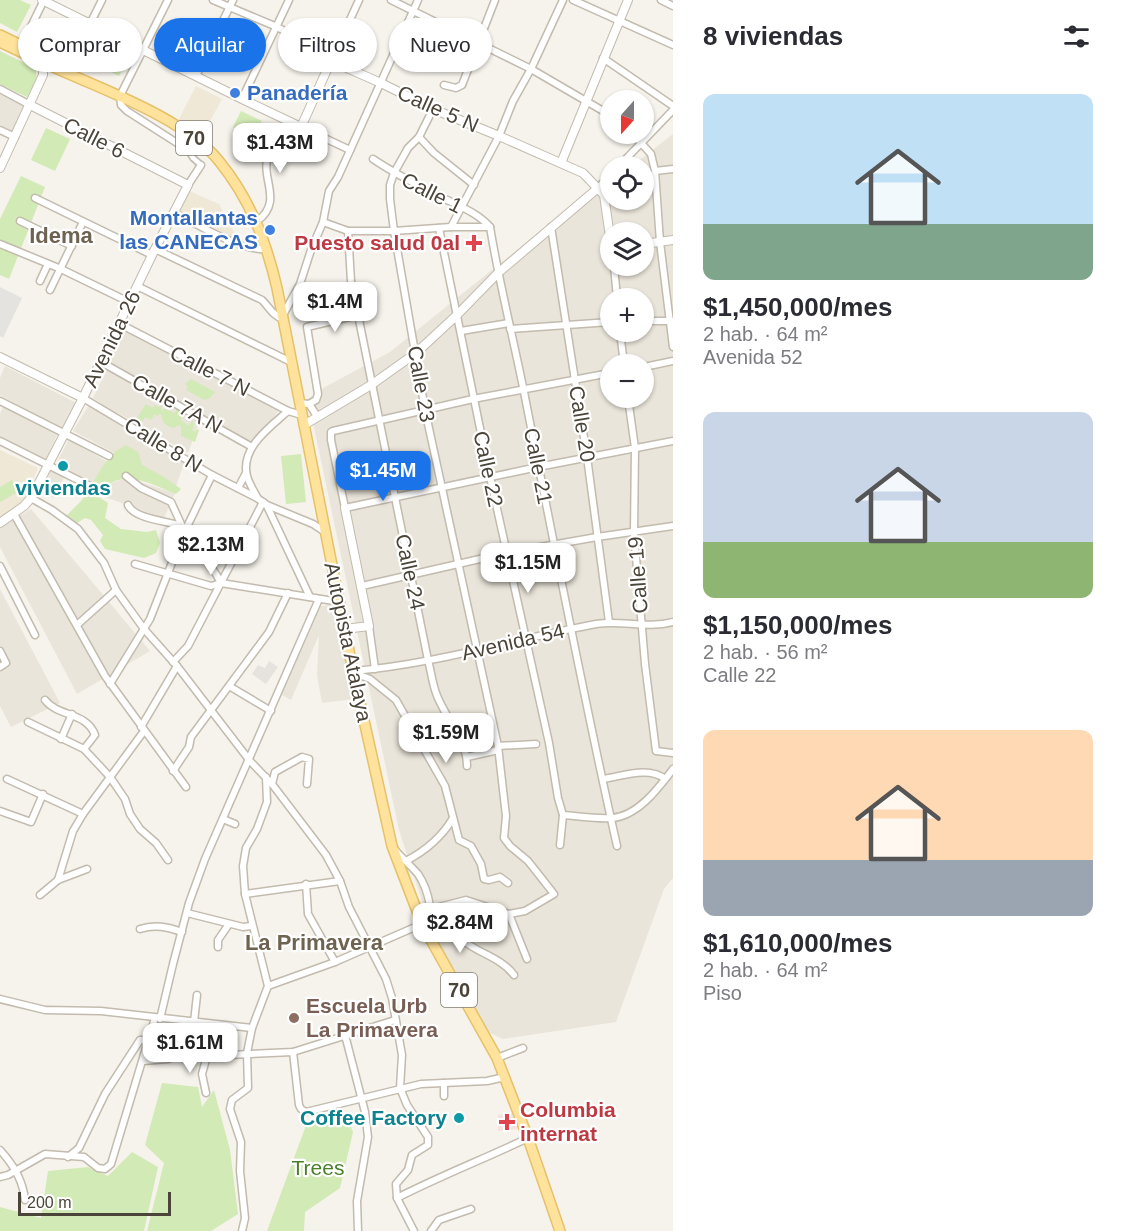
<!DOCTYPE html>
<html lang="es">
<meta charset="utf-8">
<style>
:root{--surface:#fff;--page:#f7f7f7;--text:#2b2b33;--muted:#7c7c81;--accent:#1a73e8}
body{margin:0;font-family:Helvetica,sans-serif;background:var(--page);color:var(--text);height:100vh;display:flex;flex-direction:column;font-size:22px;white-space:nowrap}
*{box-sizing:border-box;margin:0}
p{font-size:20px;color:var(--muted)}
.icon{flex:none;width:33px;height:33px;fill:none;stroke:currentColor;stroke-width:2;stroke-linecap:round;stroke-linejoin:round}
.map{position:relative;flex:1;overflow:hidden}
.side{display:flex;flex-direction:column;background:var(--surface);width:450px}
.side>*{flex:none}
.top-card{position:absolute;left:18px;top:18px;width:564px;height:54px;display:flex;gap:12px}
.needle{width:39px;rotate:201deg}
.controls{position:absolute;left:600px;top:90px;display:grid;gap:12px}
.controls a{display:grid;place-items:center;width:54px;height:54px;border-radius:50%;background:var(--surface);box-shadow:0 2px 4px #0004;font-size:30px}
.scale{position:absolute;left:18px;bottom:15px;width:153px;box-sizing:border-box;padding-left:6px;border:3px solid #4b4439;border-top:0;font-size:16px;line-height:21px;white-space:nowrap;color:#4b4439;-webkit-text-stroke:4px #fff;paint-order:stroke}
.price{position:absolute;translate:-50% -51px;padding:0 14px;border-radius:12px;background:#fff;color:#222;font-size:20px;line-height:39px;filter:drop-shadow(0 2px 3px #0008)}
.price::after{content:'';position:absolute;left:50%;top:36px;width:18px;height:14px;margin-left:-9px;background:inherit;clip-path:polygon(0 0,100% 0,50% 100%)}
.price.selected{background:var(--accent);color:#fff}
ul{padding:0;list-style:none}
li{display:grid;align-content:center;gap:12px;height:318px;padding:0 30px}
li span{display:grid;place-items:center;height:186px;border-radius:12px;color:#555}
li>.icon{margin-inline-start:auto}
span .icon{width:108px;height:108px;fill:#fffc;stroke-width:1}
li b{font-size:26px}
h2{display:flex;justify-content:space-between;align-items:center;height:72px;padding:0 30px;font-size:26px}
.tag{padding:0 21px;border-radius:27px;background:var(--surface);box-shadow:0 2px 4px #0004;font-size:21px;line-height:54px}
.tag.selected{background:var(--accent);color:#fff}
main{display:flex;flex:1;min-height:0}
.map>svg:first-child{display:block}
</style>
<main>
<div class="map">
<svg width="673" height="1231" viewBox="0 0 673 1231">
<rect width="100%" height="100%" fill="#f6f3ec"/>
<g fill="#eae5da" fill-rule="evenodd">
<path d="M0,94l24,11 -12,26 -12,-6z"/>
<path d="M673,134v744l-9,11 -48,133 -113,17 -28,-13 -54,-128 -22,-68 -91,-431 17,-12 65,-35 144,-116 76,-52v16h34v-34h-12zM610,232h34v34h-34zM610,298h34v34h-34zM610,364h34v34h-34z"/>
<path d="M123,327l157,82 -27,36 -148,-84z"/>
<path d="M5,366l73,38 -15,26 -63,-35v-17z"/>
<path d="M107,369l92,54 -11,30 -70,-40 -2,1 -16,-8 1,-3 -8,-5z"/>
<path d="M89,405l96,56 -9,25 -103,-55z"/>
<path d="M3,407l54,28 -12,27 -13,-6 1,-3 -4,-2 -1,2 -5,-2v-3l-14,-5 1,-2 -10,-3v-24z"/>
<path d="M69,439l37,22 -14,24 -37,-19z"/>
<path d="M51,470l14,6 -11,22 -13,-6z"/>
<path d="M127,478l48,15 -11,25 -62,-22 9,-13z"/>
<path d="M31,509l119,142 -73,43 -77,-147v-20z"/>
<path d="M0,589l60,114 -49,24 -11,-21z"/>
<path d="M337,604l17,95 -32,4 -5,-28 2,-40 -28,65 -9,-5 39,-89z"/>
</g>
<path fill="#e6e2dd" d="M269,661l9,6 -12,17 -14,-10 6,-9 7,3z"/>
<g fill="#efe8d6">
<path d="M196,86l26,13 -20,37 -25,-13z"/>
<path d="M187,190l32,14 16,30 -3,4 -54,-28z"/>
<path d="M0,450l38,18 -13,31 -11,10 -14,9z"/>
</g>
<path fill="#f6e3e0" d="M515,1113l3,16 -20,2v-16z"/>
<g fill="#d2eab5">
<path d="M0,0h20l11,5 -14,27 -17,-9z"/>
<path d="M0,51l35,17 2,10 -10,19 -27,-13z"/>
<path d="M118,52l10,5 -9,19 -10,-5z"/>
<path d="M241,111l21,10 -10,17 -19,-11z"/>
<path d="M46,128l24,11 -15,32 -24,-11z"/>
<path d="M21,176l24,11 -36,92 -9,-4v-56z"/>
<path d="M191,379l24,13 -5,6 -6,2 -18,-10 2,-3 -3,-3z"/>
<path d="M146,404l7,4 2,-3 4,2 3,-1 -1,5 4,-2 10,4 2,-5 4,2 -2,3 4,2 -3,5 9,6 3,-5 3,3 -3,6 3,2 2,-3 2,1 -4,12 -14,-6v-10l-3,-1 -4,3c-9,-2 -12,-6 -13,-14l-4,2 -2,-2 -4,6 -6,-3 -3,5 -6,-3z"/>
<path d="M126,445l12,7 4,13 22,12 17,12 -5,5c-18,-7 -45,-23 -65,-11 -5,3 -10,9 -14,13l11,7 -3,15 16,11 26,3 9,-2 4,13 -4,10 -12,5 -39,-9 -5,-8 3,-6 -12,-15 -6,-2 -11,7 -14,-11 7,1 15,-15 24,-39 4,-1 4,-8z"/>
<path d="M301,454l5,48 -20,2 -5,-48z"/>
<path d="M12,480l6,12 -18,10v-15z"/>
<path d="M162,1083l36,4 4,20 12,-17 16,60 8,64 -27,17h-64l17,-68 -19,-18z"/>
<path d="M345,1114l8,18 -13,56 -35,24 -1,19h-37l41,-111z"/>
<path d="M132,1152l26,15 -14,64h-144v-24l41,11 7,-47 40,-4 20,9z"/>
</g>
<path fill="#e5e3e0" d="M0,287l22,11 -19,40 -3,-2z"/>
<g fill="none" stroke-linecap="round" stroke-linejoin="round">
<g stroke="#c2bbae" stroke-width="8">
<path id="pedestrian" d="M188,150l5,8 8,7"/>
</g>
<g stroke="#c2bbae" stroke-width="9">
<g id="minor">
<path d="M168,0l-48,96 1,9 6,6 61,39"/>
<path d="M213,0l64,27 25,13 4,8 25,13 28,-61"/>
<path d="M391,0l140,69 79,46"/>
<path d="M573,0l100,45"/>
<path d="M661,0l12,6"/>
<path d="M90,24l12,-24"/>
<path d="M22,45l22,-45"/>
<path d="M603,58l70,48"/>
<path d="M196,76l37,-76"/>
<path d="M444,85l12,3 6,-3 33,-85"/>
<path d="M0,89l30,16"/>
<path d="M242,99l47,-99"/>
<path d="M0,130l15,7"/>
<path d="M633,134l18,20 4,17 5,71 13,105"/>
<path d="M419,137l15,16 40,32"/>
<path d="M373,159c22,15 46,27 70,39 16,8 35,15 47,29"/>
<path d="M619,166l54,-56"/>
<path d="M655,171l18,-2"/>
<path d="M188,185l13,-20"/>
<path d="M598,188l12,-13"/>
<path d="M35,198l113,55"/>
<path d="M174,213c26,12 65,38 93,36"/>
<path d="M20,221l52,25"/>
<path d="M257,221c26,-18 5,-42 10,-61 3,-11 26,-26 34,-33l49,23"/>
<path d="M323,222l25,9h46l57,-4h39"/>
<path d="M451,227l48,-91 14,-35 18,-32 32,-69"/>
<path d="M490,227c9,55 23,110 34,165 30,152 59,303 93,454"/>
<path d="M551,227l36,230 22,165"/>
<path d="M439,228l51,249 59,266 9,55 5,17 -3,30"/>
<path d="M348,231l3,50 7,34 70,345c3,11 4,22 8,33 8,24 31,45 31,73"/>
<path d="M0,244l61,25 68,33"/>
<path d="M155,249l107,51c7,7 11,16 21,19"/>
<path d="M614,266l3,32"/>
<path d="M40,281l8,-17"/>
<path d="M300,285l6,31"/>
<path d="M137,286l154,76"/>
<path d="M50,290l33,-68"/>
<path d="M283,315l17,-31 11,-34 12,-28 6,-31 9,-14 80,-177"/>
<path d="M644,321h28"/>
<path d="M120,324l168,87 14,4"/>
<path d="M510,329l100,-7"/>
<path d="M461,331l48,-8"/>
<path d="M620,332l4,32"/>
<path d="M101,362l151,85"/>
<path d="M644,367l29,-6"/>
<path d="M610,373l-137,26 -140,32 -2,1v8l14,68 193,-41 135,-26"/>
<path d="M83,398l129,77 45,23 10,7 46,19 12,8"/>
<path d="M628,398l7,50 -1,85 11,131 11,87 17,2"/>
<path d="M0,401l109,55"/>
<path d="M299,403l10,1 7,-4 2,-6 -11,-67 51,-12"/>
<path d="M309,404l8,12"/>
<path d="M0,441l90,45"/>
<path d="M126,476l15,12 30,14 11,24"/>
<path d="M238,488l8,-15"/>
<path d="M257,497c-4,-7 -8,-14 -10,-21 -7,-28 23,-49 41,-65"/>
<path d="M31,498l21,12 26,19 26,34 12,27 28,39 33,37 73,95 22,23 54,71 14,26 9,26 37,72 6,19 10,57 -2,33 7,17 21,32v8l-16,10 -4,15 -12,14 1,14 17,33"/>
<path d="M128,505c6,14 40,16 54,21l34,48 5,9"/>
<path d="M267,506l43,91"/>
<path d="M14,514l91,162 81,111"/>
<path d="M135,564l76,22 10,-3 119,19"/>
<path d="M0,566l35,69"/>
<path d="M362,586l144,-33 91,-16 76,-11"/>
<path d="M77,625l39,-35"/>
<path d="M369,626l6,43"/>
<path d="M0,651l6,12 -6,4"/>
<path d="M173,662l15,-16 75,-144"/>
<path d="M353,671c83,-7 162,-32 243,-47 25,-4 51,5 77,-2"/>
<path d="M354,673l16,6 26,21 49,86 14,54 12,6 10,18 3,15 5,1 11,-3 8,6"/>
<path d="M110,684l40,-65 32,-82 30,-62"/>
<path d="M229,686l42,25"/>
<path d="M45,700c13,17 42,12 50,35l-11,14"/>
<path d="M28,722l56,27 26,28 15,22 5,15 10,15 16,14 12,17"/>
<path d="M141,727l36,-61"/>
<path d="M61,739l11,-25"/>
<path d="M498,746l38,-2"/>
<path d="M467,757l31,-7"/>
<path d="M173,771l16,-24 2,-10 78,-105 19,-39"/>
<path d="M7,779l76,35"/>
<path d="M603,779c20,-3 46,-13 62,0"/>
<path d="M272,784l3,-12 27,-15 7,2 -2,25"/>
<path d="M0,811l31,11 12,-28"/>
<path d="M563,815c16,1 32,4 48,3 26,-1 47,-29 62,-49"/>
<path d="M223,819l12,5"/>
<path d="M395,850c7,8 16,16 23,24 13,19 14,43 14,65"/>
<path d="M406,861c19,-10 36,-24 47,-43"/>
<path d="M58,880l15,-49 10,-17 61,-83"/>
<path d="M306,884l2,30 27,48"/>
<path d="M245,894l95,-13"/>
<path d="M40,895l18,-15 29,-11"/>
<path d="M436,908c9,14 19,29 35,38 14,9 32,14 43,29"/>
<path d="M431,909l35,-9 43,14 16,-3 29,-17 -26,-33 -18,-15 -6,-8 2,-22 -8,-70 -73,-336 -31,-179 -4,-32v-14l4,-12 14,-25 11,-11 14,-28"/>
<path d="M187,913l56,14 8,-1"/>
<path d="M509,914l18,45"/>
<path d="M140,929c15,-5 28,-2 42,3"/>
<path d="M218,947v-7l11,-16"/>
<path d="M268,986l67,-24 87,-38"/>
<path d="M0,999l45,11 56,1 151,17"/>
<path d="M160,1019l13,-55 16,-61 16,-44 114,-260"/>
<path d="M194,1022l3,-27"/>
<path d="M345,1035l20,77 3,25 -11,64 1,30"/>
<path d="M293,1052l6,53 2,4 5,3 115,-28 66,-3 18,-4"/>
<path d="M497,1058l26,-10"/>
<path d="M143,1061l25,-2 9,-5 7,-33"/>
<path d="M444,1083v13"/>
<path d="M206,1093l-4,-19 5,-18 86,-4 102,-32"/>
<path d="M0,1150c13,14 23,30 25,50"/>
<path d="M68,1157l11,-9 26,-54 35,-54h8"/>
<path d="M0,1177l8,-2 37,-21 39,3 14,11 7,1 6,-5 44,-146"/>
<path d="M397,1198c43,-22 87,-39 131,-60"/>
<path d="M242,1231l3,-13 -5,-47 1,-29 -11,-33 2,-9 16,-12 -1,-35 5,-25 16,-42 -23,-92 -2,-28 3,-18 11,-19 10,-27 -1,-25"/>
<path d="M431,1231l8,-11 32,-11"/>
</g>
</g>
<g stroke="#c2bbae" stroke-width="10">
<g id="tertiary">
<path d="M42,0l200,99 59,28 30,-66 50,22 52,26 66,27 84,37 21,22 6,42"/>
<path d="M561,163l67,-163"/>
<path d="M0,168l43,-93v-12"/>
<path d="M644,244l29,-4"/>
<path d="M0,357l83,41"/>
<path d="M304,425l67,-40 45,-32 41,-38 41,-42 100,-85"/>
<path d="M345,508l24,118 -24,3"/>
<path d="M0,523l24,-17 7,-8 52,-100 72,-149 33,-64 -158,-80"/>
</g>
</g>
<g stroke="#e6c16a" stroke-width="12">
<g id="primary">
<path d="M0,35l60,29"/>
<path d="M0,42c27,13 55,26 83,38 42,18 107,45 136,81 31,38 47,80 58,127l76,383 39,175 30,78 75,134 31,80 32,93"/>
</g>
</g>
<use href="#pedestrian" stroke="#fff" stroke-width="4.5"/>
<use href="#minor" stroke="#fff" stroke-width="6"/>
<use href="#tertiary" stroke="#fff" stroke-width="8"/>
<use href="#primary" stroke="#ffe39c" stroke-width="9"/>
</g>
<g fill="#3f7fe0" stroke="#fff" stroke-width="2">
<circle cx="235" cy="93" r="6"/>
<circle cx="270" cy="230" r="6"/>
</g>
<g fill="#e0444e" stroke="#fff" stroke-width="2">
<path d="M471 234h6v6h6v6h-6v6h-6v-6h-6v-6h6z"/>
<path d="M504 1113h6v6h6v6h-6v6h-6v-6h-6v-6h6z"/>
</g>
<g fill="#0f9aa8" stroke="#fff" stroke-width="2">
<circle cx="63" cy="466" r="6"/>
<circle cx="459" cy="1118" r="6"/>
</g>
<circle fill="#8d6e63" stroke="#fff" stroke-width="2" cx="294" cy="1018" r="6"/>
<g text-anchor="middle" stroke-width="4.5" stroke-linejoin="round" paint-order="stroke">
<g fill="#fff" stroke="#817c74" stroke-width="1.5">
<rect x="176" y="121" width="36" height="34" rx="4.5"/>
<rect x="441" y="973" width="36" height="34" rx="4.5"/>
</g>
<g font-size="20" font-weight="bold" fill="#4b4439">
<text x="194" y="145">70</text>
<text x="459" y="997">70</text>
</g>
<g font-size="21" font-weight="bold" fill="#366cbe" stroke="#fff" text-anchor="start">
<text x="247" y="100">Panadería</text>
<text x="258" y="225" text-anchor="end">Montallantas<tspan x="258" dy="24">las CANECAS</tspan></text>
</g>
<g font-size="21" fill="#4b4439" stroke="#fff">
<text transform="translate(438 109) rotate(24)" y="7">Calle 5 N</text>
<text transform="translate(94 138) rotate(27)" y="7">Calle 6</text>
<text transform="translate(432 193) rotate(27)" y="7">Calle 1</text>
<text transform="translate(112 339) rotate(-64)" y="7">Avenida 26</text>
<text transform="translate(210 371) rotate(27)" y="7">Calle 7 N</text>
<text transform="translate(421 384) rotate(80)" y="7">Calle 23</text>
<text transform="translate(177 404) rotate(29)" y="7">Calle 7A N</text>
<text transform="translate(582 424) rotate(81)" y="7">Calle 20</text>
<text transform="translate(163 445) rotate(31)" y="7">Calle 8 N</text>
<text transform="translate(538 466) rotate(79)" y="7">Calle 21</text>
<text transform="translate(488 469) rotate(78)" y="7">Calle 22</text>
<text transform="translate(410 572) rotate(78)" y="7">Calle 24</text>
<text transform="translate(638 575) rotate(-94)" y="7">Calle 19</text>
<text transform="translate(348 642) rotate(78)" y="7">Autopista Atalaya</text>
<text transform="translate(513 642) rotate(-13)" y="7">Avenida 54</text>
</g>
<g font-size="21" font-weight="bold" fill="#be3a42" stroke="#fff" text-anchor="end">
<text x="460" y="250">Puesto salud 0al</text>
<text x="520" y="1117" text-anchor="start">Columbia<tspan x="520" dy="24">internat</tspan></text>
</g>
<g font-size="21" font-weight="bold" fill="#0d838f" stroke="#fff">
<text x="63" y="495">viviendas</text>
<text x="447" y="1125" text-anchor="end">Coffee Factory</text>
</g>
<g font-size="21" font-weight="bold" fill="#785e54" stroke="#fff" text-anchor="start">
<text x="306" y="1013">Escuela Urb<tspan x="306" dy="24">La Primavera</tspan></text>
</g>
<g font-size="21" fill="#4a7f2a" stroke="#fff">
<text x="318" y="1175">Trees</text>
</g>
<g font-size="22" font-weight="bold" fill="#6e6250" stroke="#fff">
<text x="61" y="243">Idema</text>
<text x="314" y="950">La Primavera</text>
</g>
</g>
</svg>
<div class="controls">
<a><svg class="needle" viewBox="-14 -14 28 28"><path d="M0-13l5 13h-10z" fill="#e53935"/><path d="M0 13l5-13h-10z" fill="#7c7c81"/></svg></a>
<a><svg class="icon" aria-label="locate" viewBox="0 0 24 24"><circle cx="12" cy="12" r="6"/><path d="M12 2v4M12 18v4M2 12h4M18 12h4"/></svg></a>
<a><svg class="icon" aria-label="layers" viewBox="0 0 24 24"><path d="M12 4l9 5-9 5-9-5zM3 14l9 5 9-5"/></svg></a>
<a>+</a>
<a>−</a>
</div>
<div class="scale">200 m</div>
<b class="price" style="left:280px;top:174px">$1.43M</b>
<b class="price" style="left:335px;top:333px">$1.4M</b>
<b class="price selected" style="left:383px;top:502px">$1.45M</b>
<b class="price" style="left:211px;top:576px">$2.13M</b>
<b class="price" style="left:528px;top:594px">$1.15M</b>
<b class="price" style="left:446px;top:764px">$1.59M</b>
<b class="price" style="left:460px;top:954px">$2.84M</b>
<b class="price" style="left:190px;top:1074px">$1.61M</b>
<div class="top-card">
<a class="tag">Comprar</a>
<a class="tag selected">Alquilar</a>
<a class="tag">Filtros</a>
<a class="tag">Nuevo</a>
</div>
</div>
<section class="side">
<h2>8 viviendas<svg class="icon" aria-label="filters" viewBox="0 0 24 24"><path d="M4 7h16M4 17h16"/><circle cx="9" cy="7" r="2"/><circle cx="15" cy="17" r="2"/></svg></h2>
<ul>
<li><span style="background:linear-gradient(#bfe0f5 70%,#7fa58c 0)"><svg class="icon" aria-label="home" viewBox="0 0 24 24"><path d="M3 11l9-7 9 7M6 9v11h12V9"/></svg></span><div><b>$1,450,000/mes</b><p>2 hab. · 64 m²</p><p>Avenida 52</p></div></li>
<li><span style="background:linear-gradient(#c9d6e8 70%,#8fb573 0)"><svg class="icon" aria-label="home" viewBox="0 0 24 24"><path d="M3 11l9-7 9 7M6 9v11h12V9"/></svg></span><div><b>$1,150,000/mes</b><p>2 hab. · 56 m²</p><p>Calle 22</p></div></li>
<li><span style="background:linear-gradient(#ffd9b3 70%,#9aa5b1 0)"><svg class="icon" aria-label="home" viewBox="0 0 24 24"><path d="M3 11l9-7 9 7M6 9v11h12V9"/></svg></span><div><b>$1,610,000/mes</b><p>2 hab. · 64 m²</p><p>Piso</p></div></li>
</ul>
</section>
</main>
